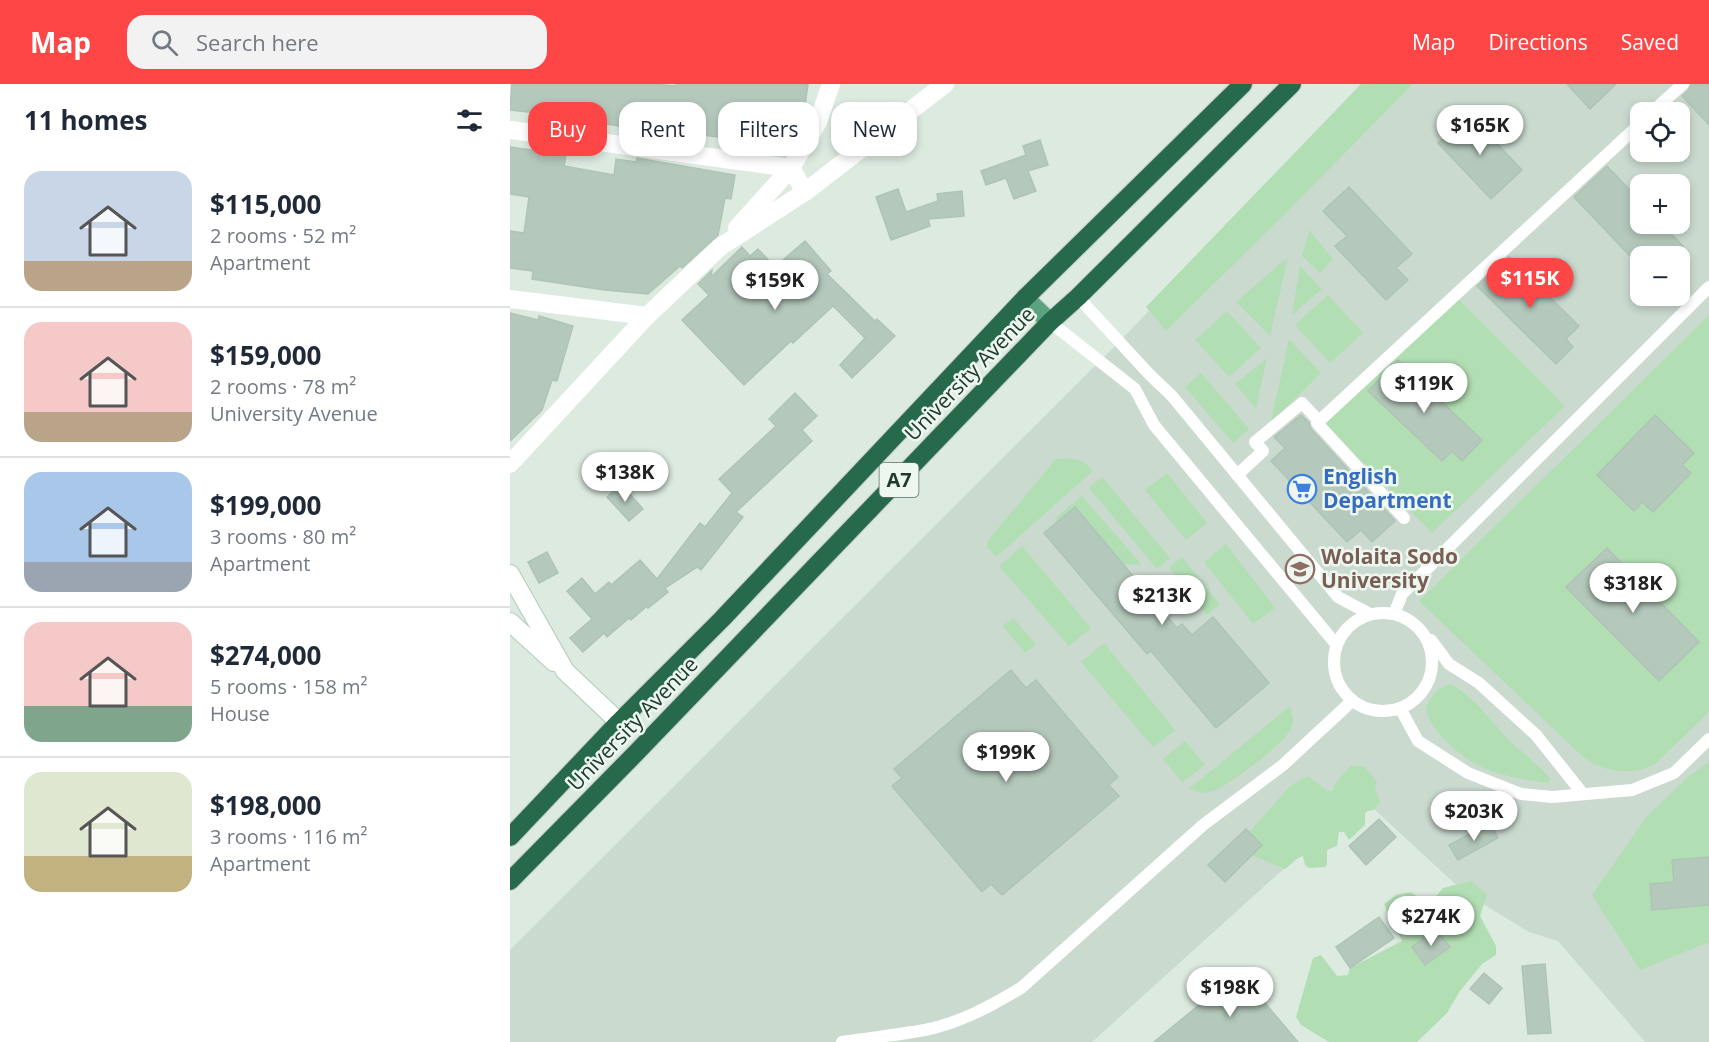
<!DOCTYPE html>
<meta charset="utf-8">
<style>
:root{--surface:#fff;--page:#f2f2f3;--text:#1f2937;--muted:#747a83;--line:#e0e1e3;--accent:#fe4647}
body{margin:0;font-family:"Open Sans",sans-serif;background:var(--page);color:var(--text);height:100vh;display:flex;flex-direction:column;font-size:22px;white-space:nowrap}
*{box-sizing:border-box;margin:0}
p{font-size:20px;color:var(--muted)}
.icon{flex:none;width:33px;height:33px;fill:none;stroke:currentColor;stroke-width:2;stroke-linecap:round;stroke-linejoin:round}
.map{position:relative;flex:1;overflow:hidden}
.side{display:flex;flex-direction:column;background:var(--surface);width:510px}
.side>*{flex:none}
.hud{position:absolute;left:18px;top:18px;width:570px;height:54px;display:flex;gap:12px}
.fabs{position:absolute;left:1120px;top:18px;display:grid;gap:12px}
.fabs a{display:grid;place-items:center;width:60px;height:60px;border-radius:12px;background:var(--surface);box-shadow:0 3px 9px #0003;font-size:30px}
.price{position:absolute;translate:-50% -51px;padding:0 14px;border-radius:21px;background:#fff;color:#222;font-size:20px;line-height:39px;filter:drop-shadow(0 2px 3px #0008)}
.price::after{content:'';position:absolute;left:50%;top:36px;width:18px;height:14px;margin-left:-9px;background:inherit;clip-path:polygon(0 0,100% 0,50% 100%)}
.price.current{background:var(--accent);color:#fff}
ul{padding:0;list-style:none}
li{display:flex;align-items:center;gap:18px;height:150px;padding:0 24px}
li+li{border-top:2px solid var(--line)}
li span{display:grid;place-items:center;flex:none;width:168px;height:120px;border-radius:18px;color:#555}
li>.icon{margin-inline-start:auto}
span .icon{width:72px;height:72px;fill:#fffc;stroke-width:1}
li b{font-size:26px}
h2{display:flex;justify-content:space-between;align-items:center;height:72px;padding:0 24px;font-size:26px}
.chip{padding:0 21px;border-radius:18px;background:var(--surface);box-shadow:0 3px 9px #0003;font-size:21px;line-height:54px}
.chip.current{background:var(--accent);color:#fff}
header{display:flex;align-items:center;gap:36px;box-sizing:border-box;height:84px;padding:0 30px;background:var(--accent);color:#fff}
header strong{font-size:28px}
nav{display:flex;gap:33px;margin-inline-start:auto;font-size:21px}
.search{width:420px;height:54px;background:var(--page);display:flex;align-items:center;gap:15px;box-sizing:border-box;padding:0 21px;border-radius:18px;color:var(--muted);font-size:22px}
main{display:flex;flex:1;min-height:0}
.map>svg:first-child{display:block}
</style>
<header>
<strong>Map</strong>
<div class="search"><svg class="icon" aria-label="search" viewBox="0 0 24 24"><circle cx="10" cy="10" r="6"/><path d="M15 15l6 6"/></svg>Search here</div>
<nav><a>Map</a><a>Directions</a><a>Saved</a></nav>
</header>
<main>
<section class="side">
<h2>11 homes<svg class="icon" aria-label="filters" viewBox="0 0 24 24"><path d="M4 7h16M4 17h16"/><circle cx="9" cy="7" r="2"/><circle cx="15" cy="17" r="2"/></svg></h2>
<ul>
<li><span style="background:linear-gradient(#c9d6e8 75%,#b9a48a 0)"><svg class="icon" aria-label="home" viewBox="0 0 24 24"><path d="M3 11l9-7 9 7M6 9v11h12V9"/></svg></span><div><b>$115,000</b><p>2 rooms · 52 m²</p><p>Apartment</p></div></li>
<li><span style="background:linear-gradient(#f6c9c9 75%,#b9a48a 0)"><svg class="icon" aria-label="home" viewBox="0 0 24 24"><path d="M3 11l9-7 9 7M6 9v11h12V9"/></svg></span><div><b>$159,000</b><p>2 rooms · 78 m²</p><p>University Avenue</p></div></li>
<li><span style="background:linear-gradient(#a9c7e8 75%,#9aa5b1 0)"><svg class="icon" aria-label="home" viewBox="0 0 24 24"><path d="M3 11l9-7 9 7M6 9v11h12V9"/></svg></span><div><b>$199,000</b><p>3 rooms · 80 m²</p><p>Apartment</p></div></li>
<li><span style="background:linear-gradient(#f6c9c9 70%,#7fa58c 0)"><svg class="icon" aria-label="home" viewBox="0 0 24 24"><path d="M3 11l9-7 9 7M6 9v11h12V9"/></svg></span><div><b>$274,000</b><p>5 rooms · 158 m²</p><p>House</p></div></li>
<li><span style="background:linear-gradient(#dfe7d0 70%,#c2b280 0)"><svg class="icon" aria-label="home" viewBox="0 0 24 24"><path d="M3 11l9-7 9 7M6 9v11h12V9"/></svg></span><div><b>$198,000</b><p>3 rooms · 116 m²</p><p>Apartment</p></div></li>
</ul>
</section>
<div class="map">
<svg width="1199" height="958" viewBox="0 0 1199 958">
<rect width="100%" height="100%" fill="#dceae0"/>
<path fill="#cadacf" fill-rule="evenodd" d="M856,0h343v958h-64l-87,-101 -29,-9 -64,-39 -103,-95 -270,244h-582v-92l611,-610zM1131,28h39v40h-39zM1131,100h39v40h-39zM1131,172h39v40h-39z"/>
<g fill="#b2deb3">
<path d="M851,0h52l-131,133 -116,114 -20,-24z"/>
<path d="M799,146l24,29 -13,14 -18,-17z"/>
<path d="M778,173l-18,79 -34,-34z"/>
<path d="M790,182l22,23 -30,26z"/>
<path d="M818,211l35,38 -33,30 -35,-38z"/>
<path d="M947,214l108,108 -133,127 -107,-110z"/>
<path d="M717,227l34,37 -32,29 -34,-37z"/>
<path d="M1199,231v397l-54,52c-24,13 -52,8 -73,-8l-163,-155z"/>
<path d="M779,255l32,34 -50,49z"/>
<path d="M757,274l-11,50 -21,-24z"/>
<path d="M691,289l48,56 -16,14 -48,-56z"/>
<path d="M546,375c17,-1 27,-1 37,12l-97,86 -9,-10 2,-8z"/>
<path d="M657,389l40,50 -21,17 -41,-50z"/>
<path d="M592,393l68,81 -13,11 -68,-81z"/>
<path d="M572,412l60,69 -19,-1 -48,-56 -18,14 -2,-4z"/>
<path d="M716,460l49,64 -22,16 -49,-62z"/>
<path d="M512,462l69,82 -22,18 -70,-80z"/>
<path d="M672,473l38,48 -13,10 -38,-48z"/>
<path d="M503,534l23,26 -11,9 -22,-27z"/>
<path d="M594,559l71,87 -22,17 -72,-85z"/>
<path d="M941,600c23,13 40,37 58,56 14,13 29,25 42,39l-4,4c-42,-7 -67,-9 -99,-40 -10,-9 -20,-22 -22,-36 6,-12 12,-20 25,-23z"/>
<path d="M780,622c2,9 5,15 1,23 -6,14 -63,57 -78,62 -8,3 -17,2 -23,-3z"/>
<path d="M675,657l20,24 -23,17 -19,-23z"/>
<path d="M1199,678v180l-69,28 -48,-75 55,-79 43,-41z"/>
<path d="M841,682h13c4,6 11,11 13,17l-2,6 5,13 -6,8 -7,1 -2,3v11l-16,15 -5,-8h-5l-2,14 -10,4v14l-2,3 -16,1 -4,-3 -2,-9 -5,2 -13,11 -33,-14 -6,-19 44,-50 18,-10 19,15h5l6,-12z"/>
<path d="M961,797l16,13 -7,22 16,30v9l-14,9 -22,27 -13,22 -30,29h-88l-28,-17 -5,-8 17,-59 8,-3 16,21 11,-1 2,-7 52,-27 -18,-37 12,-9 15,-3 13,10 10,-3 9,-11z"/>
</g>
<g fill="#b4c8bb" stroke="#aec4b6" stroke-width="1.5">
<path d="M2,0h139l24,2 1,-2h132l-6,43 -9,16 -41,-5v2l-23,-2 -110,-12 -37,-6v-2l-72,-8z"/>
<path d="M1057,0h49l-26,25z"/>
<path d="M1181,0h18v41l-27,-29 7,-6z"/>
<path d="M959,30l53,56 -31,29 -53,-56z"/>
<path d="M530,56l8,25 -20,6 8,20 -22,8 -8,-21 -20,7 -5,-14 45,-16 -3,-9z"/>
<path d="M0,63l56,8 -2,11 50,9 2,-16 20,3 1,-4 98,17 -4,24 -6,-1 -7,37 -36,33 -2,-2 -32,28 -43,-4 -73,-11 1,-8 -23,-3v-37l14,2 5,-36 -19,-3z"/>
<path d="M1097,82l34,36v22h20l22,22 -11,10h-42l-56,-59z"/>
<path d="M839,103l63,67 -16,14 12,12 -22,20 -51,-54 12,-10 -24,-25z"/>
<path d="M388,105l8,23 32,-11 -1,-7 25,-3 2,25 -36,3 2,7 -39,14 -15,-43z"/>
<path d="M295,157l26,30 -4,3 48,47 2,-2 18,17 -43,42 -12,-13 25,-27 -32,-32 -40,37 -2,-2 -47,44 -62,-65 27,-25 -11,-11 14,-14 -1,7 31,-30 8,9 8,-7 17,18z"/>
<path d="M999,173l70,69 -13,13 7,8 -17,17 -79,-78z"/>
<path d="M0,229l28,7 1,-4 34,10 -16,55 -5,-1 -10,30 -32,31z"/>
<path d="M888,276l84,80 -20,21 -10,-10 -10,10 -74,-70z"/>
<path d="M285,309l22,23 -15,14 10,11 -76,71 7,5 -42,53 -4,-3 -32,21 3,4 -20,16 -1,-2 -16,14 -2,-2 -22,19 -3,-4 -21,19 -13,-14 22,-19 -25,-28 15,-13 13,16 14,-12 2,3 29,-25 17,19 43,-56 5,4 27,-34 -13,-14 57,-53 -7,-7z"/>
<path d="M791,331l8,8 2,6 84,92 -23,21 -11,-12 -14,12 -76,-81 14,-13 -11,-11z"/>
<path d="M1145,331l39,38 -12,12 9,8 -38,39 -11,-10 -8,9 -37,-36z"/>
<path d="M106,376l13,15 -17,14 -13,-15z"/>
<path d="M111,400l22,25 -14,12 -22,-24z"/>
<path d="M565,423l102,121 5,-4 10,11 21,-18 56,66 -53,45 -65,-77 -4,3 -103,-121z"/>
<path d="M1097,464l92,94 -40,39 -93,-94z"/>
<path d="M37,468l11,21 -19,10 -11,-21z"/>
<path d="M501,586l15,18 10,-8 82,97 -9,8 10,11 -117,99 -11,-11 -9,8 -90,-106 10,-8 -8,-9z"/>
<path d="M988,713l8,15 -22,13 -8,-15z"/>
<path d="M869,735l17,18 -30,28 -17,-19z"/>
<path d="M980,739l8,15 -40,22 -9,-15z"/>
<path d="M736,745l16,16 -37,37 -17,-17z"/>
<path d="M1199,773v48l-57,5 -2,-26 24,-2 -2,-22z"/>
<path d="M869,833l15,21 -44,30 -14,-21z"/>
<path d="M926,845l14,18 -25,18 -13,-18z"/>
<path d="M1035,880l6,69 -23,1 -6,-68z"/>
<path d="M728,887l60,71h-144l51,-42z"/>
<path d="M974,889l18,15 -13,16 -19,-15z"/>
</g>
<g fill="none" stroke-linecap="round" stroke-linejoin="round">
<g stroke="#afcbb9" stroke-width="20">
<g id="secondary">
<path d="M0,490l55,97 54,51"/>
<path d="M0,538l44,40"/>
</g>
</g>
<g stroke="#c0c8c4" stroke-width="20">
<path id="primary" d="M515,214l25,24"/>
</g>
<g stroke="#c0c8c4" stroke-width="20">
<g id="highway">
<path d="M0,753l109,-115 103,-103 303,-321 218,-214"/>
<path d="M0,797l125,-127 415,-432 28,-25 214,-213"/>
</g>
</g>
<g stroke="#fff" stroke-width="12">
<path d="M1142,28l31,-28"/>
<path d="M568,213l71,77 23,22 166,201 32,17"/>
<path d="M540,238l85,67 19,36 181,218"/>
<path d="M727,391l26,-24 -8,-9 47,-39 17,18"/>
<path d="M894,434l-87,-95 324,-300"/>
<circle cx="873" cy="578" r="49"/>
<path d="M884,530l8,-20 307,-307"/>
<path d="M921,556l18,24 30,19 57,52 47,59"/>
<path d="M890,624l18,33 50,32 53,21 31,3 80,-7 42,-17 35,-34"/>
<path d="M332,958c27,-4 55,-7 83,-12 35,-7 66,-24 96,-42l182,-163 80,-60 69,-64"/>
</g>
<g stroke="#fff" stroke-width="18">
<path d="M0,46l281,38 14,24"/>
<path d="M227,144l54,-60 27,-46 13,-38"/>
<path d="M0,215l137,17"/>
<path d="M0,380l137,-148 73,-69 85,-55 140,-108"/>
</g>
<use href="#secondary" stroke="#fff" stroke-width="18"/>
<use href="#primary" stroke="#5ca480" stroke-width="18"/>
<use href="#highway" stroke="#27694b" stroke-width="18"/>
</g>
<defs>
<g id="supermarket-ring" transform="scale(1.5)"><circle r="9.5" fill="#edf7ef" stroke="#3f7fe0" stroke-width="1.5"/><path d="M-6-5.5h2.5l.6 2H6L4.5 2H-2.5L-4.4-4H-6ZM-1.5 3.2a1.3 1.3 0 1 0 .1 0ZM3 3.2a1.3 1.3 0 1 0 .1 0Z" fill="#3f7fe0"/></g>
<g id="university-ring" transform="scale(1.5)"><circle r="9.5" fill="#edf7ef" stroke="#8d6e63" stroke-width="1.5"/><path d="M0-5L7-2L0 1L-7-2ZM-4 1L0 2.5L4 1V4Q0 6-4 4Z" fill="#8d6e63"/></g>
</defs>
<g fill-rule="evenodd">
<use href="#supermarket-ring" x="792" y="405"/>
<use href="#university-ring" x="790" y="485"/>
</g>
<g text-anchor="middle" stroke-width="5" stroke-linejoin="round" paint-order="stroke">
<rect fill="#edf7ef" stroke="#5b7366" stroke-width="1.5" x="369.5" y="379" width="39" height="34" rx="4.5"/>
<g font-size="20" font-weight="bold" fill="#1d3a2b">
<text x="389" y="403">A7</text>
</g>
<g font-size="21" fill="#1d3a2b" stroke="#edf7ef">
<text transform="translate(460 290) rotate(-46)" y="7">University Avenue</text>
<text transform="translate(123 640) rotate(-46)" y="7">University Avenue</text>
</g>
<g font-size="21" font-weight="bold" fill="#366cbe" stroke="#edf7ef" text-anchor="start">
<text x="813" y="400">English<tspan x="813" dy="24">Department</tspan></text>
</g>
<g font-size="21" font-weight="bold" fill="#785e54" stroke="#edf7ef" text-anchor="start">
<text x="811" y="480">Wolaita Sodo<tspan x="811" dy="24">University</tspan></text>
</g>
</g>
</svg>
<div class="fabs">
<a><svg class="icon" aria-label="locate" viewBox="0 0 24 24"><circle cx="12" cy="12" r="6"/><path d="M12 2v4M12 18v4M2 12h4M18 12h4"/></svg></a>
<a>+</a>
<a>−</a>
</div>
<b class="price" style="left:970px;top:72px">$165K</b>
<b class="price current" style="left:1020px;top:225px">$115K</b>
<b class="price" style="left:265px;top:227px">$159K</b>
<b class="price" style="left:914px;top:330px">$119K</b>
<b class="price" style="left:115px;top:419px">$138K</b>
<b class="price" style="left:1123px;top:530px">$318K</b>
<b class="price" style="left:652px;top:542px">$213K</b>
<b class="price" style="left:496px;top:699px">$199K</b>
<b class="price" style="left:964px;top:758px">$203K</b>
<b class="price" style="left:921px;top:863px">$274K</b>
<b class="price" style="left:720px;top:934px">$198K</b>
<div class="hud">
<a class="chip current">Buy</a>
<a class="chip">Rent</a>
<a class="chip">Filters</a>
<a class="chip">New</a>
</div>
</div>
</main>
